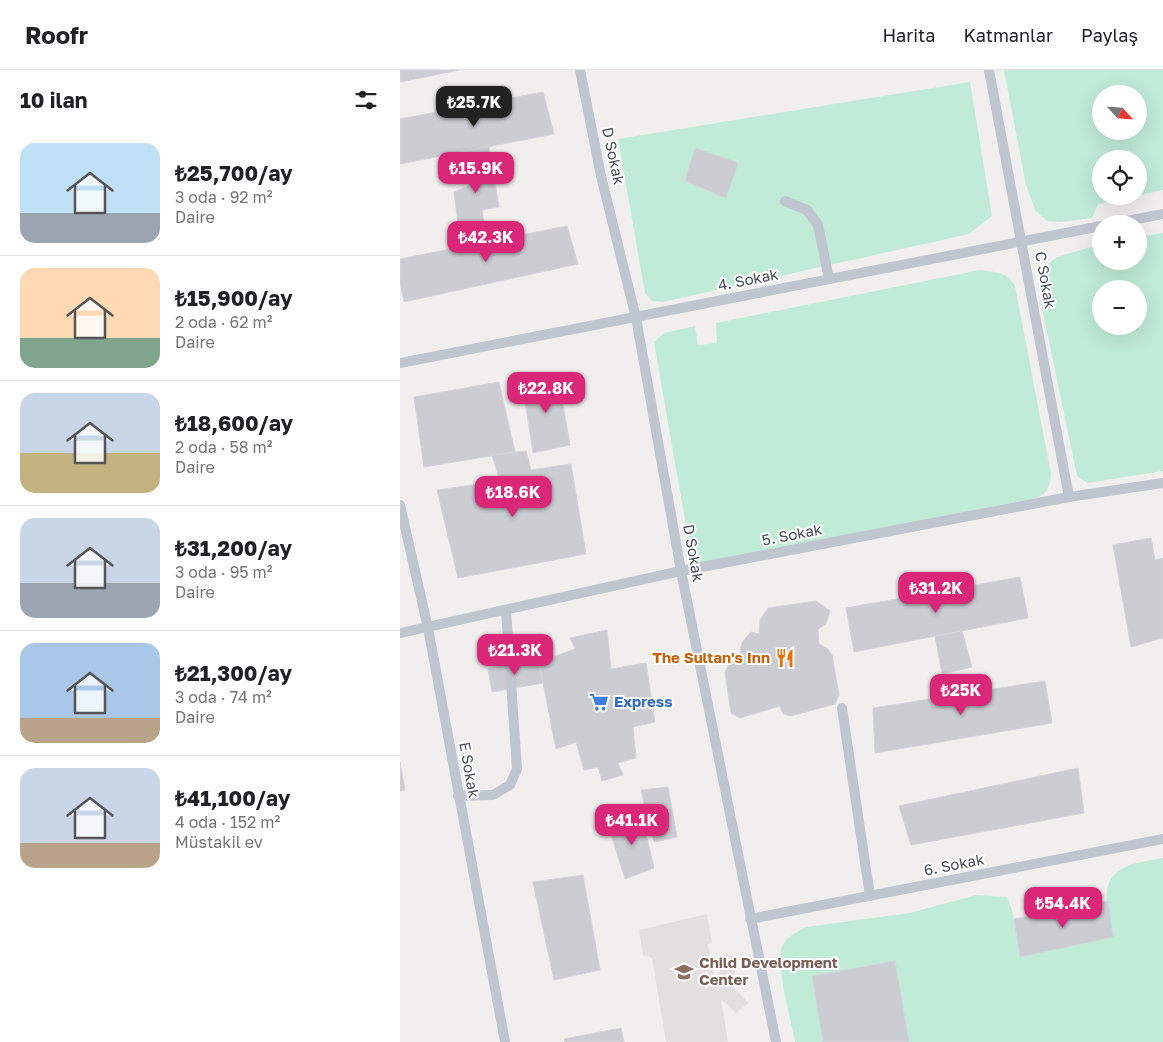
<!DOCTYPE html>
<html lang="tr">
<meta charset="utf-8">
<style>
:root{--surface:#fff;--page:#f6f6f6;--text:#202124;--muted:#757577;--line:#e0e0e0;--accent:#db2777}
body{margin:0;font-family:"Golos Text",sans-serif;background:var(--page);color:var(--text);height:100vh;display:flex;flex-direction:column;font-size:19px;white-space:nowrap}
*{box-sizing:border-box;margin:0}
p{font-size:16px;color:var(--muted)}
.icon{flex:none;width:28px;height:28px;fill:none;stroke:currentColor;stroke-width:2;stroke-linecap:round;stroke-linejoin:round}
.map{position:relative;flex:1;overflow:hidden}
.panel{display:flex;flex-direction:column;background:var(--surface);width:400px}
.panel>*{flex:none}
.needle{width:32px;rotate:116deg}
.buttons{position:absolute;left:692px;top:15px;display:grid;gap:10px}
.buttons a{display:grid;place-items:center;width:55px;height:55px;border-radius:50%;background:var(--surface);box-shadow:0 5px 20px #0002;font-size:25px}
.price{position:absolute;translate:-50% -42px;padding:0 11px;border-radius:10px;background:var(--accent);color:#fff;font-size:16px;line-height:32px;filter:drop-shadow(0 1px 2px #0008)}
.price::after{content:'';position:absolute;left:50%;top:30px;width:15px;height:11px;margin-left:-8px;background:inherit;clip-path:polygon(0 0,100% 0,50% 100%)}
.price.selected{background:#222;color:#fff}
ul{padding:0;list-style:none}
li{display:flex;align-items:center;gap:15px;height:125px;padding:0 20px}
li+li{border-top:1px solid var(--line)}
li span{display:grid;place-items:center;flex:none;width:140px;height:100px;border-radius:15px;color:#555}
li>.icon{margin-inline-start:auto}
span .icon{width:60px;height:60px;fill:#fffc;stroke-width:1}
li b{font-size:21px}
h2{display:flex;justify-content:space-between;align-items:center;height:60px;padding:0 20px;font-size:21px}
header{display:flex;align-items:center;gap:30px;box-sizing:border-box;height:70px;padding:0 25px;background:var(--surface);border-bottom:1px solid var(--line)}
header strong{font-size:24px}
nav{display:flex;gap:28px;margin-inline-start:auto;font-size:18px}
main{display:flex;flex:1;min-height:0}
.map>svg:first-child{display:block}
</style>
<header>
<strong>Roofr</strong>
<nav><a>Harita</a><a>Katmanlar</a><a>Paylaş</a></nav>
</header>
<main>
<section class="panel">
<h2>10 ilan<svg class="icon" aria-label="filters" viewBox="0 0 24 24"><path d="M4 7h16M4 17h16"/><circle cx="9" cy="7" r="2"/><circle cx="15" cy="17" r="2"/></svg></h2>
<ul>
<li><span style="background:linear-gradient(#bfe0f5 70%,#9aa5b1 0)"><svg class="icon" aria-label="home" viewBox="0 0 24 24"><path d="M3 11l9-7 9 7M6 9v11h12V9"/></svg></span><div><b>₺25,700/ay</b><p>3 oda · 92 m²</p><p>Daire</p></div></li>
<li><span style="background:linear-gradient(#ffd9b3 70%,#7fa58c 0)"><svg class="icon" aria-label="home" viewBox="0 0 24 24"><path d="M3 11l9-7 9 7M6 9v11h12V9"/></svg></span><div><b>₺15,900/ay</b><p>2 oda · 62 m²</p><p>Daire</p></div></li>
<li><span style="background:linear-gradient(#c9d6e8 60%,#c2b280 0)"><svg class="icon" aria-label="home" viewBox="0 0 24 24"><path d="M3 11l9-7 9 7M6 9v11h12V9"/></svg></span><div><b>₺18,600/ay</b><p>2 oda · 58 m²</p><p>Daire</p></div></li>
<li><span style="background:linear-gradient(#c9d6e8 65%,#9aa5b1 0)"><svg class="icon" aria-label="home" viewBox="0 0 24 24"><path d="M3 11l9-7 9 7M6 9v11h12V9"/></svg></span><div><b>₺31,200/ay</b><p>3 oda · 95 m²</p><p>Daire</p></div></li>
<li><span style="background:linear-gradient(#a9c7e8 75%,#b9a48a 0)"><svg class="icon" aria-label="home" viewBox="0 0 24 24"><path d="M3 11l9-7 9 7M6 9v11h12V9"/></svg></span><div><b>₺21,300/ay</b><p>3 oda · 74 m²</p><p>Daire</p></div></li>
<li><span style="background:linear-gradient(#c9d6e8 75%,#b9a48a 0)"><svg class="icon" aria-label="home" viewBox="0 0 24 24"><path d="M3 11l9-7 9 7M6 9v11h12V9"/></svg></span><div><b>₺41,100/ay</b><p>4 oda · 152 m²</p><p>Müstakil ev</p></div></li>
</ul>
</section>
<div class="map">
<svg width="763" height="972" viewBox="0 0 763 972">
<rect width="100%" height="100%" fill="#f1efee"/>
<path fill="#e2e0df" d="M307,844l5,29 -4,1 7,40 11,-30 12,5 -6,27 17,17 -13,10 -15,-14 7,43h-62l-14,-84 -9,-3 -4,-25z"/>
<g fill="#c0ebd7" fill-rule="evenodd">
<path d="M604,0h159v120l-24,5v-36h-38v37h33l-36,8 -6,14 -32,4 -13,-1 -12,-11 -9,-25zM701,24h38v37h-38z"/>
<path d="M570,12l22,134 -23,18 -306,68 -11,-1 -7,-8 -27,-154z"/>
<path d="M763,163v238l-76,12 -10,-7 -35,-168 -2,-29 6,-14 11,-8 44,-13v17h38v-24zM701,219h38v37h-38z"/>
<path d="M580,200c15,2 28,2 35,16l36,188c-1,13 -3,18 -15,24l-333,66 -8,-5 -5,-10 -36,-207 10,-9 31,-7 3,19 19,-2 -1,-20z"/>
<path d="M763,788v184h-368c-4,-22 -18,-72 -14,-92 2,-11 16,-19 25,-23l104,-14 66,-18 31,2 5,13 9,47 92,-20c-1,-14 -8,-32 -6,-46 3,-27 35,-29 56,-33z"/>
</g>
<g fill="#cccdd3" stroke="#d3d4d9">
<path d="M0,0h59l-59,12z"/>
<path d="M143,22l11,42 -154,30v-45z"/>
<path d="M89,77l10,60 -17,3 3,20 -13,3v12l-11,2 -7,-55 15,-6 -5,-35z"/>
<path d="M295,78l43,15 -12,35 -41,-17z"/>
<path d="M167,156l11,38 -174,38 -4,-19v-24z"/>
<path d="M158,306l12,69 -37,8 -11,-72z"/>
<path d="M99,312l16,70 -91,15 -10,-70z"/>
<path d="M126,381l5,19 40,-6 15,90 -128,24 -21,-88 63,-9 -8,-26z"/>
<path d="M751,468l4,22 8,-2v80l-32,9 -18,-102z"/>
<path d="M620,507l8,41 -174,34 -8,-44z"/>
<path d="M416,531l14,10 -4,13 -8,5 1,15 9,5 4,6 7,40 -4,9 -44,12 -8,-2 -3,-8 -40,12 -9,-5 -6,-41 4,-8 13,-8 -2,-6 3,-9 8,-9 8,2 1,-14 8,-12z"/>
<path d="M207,560l4,39 35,-6 9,59 -22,5 3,31 -18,5 5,12 -21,6 -4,-14 -14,3 -8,-28 -20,7 -17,-87 36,-13 -5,-11z"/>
<path d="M562,561l10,36 -30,7 -7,-38z"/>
<path d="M125,591l2,6 12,-5 4,21 -51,9 -4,-23z"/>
<path d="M645,611l7,42 -177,30 -2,-45z"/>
<path d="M0,692l5,28 -5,1z"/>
<path d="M678,698l6,45 -173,32 -12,-39z"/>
<path d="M268,717l9,50 -23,5 -13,-52z"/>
<path d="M242,746l12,52 -29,11 -17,-55z"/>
<path d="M183,805l17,95 -46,10 -21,-98z"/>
<path d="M708,831l5,36 -93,20 -6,-38z"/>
<path d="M495,891l14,81h-86l-11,-66z"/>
<path d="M221,958l3,14h-59l-1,-3z"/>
</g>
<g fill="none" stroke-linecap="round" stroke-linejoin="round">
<g stroke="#c0c6cf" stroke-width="10">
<path d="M180,0l21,106 35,142 45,253 95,471"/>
<path d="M589,0l80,427"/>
<path d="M385,131l22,9 11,15 11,54"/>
<path d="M712,154l51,-10"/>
<path d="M0,293l701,-137"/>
<path d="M0,435l28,123 77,414"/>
<path d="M0,563l281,-62 388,-74 94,-14"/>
<path d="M442,638l28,188"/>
<path d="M58,726l35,-1 17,-10 7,-16 -11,-159"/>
<path d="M350,849l413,-80"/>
</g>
</g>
<defs>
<g id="restaurant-bare" transform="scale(1.5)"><path d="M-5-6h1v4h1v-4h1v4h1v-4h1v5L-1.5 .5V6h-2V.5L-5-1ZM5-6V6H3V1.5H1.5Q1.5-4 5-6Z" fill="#e8710a" stroke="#fff" stroke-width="2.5" paint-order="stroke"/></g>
<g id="supermarket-bare" transform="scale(1.5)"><path d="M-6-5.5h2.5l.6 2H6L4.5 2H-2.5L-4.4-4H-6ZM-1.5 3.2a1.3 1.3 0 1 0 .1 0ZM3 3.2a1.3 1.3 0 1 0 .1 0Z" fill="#3f7fe0" stroke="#fff" stroke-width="2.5" paint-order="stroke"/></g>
<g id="school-bare" transform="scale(1.5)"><path d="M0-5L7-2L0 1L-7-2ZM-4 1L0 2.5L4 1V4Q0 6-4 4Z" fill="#8d6e63" stroke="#fff" stroke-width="2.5" paint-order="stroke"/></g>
</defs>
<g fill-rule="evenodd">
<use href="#restaurant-bare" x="385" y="588"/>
<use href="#supermarket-bare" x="199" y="632"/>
<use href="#school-bare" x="284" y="902"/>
</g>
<g text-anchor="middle" stroke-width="4" stroke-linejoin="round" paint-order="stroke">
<g font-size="15" fill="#484f5a" stroke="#fff">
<text transform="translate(213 86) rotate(78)" y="5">D Sokak</text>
<text transform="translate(348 210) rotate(-11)" y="5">4. Sokak</text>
<text transform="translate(645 210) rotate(80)" y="5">C Sokak</text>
<text transform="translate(392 465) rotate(-11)" y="5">5. Sokak</text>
<text transform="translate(293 483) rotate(80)" y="5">D Sokak</text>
<text transform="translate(69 700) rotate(80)" y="5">E Sokak</text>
<text transform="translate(554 795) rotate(-11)" y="5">6. Sokak</text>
</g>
<g font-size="15" font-weight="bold" fill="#c56008" stroke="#fff" text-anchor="end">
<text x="370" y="593">The Sultan's Inn</text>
</g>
<g font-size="15" font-weight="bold" fill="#366cbe" stroke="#fff" text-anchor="start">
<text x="214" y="637">Express</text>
</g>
<g font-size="15" font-weight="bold" fill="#785e54" stroke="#fff" text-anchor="start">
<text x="299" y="898">Child Development<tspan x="299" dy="17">Center</tspan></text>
</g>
</g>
</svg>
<div class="buttons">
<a><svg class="needle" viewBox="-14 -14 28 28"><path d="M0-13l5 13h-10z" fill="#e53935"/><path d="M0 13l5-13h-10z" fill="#757577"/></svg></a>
<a><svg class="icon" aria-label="locate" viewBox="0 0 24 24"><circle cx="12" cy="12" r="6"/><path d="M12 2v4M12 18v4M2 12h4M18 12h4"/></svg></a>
<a>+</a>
<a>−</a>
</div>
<b class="price selected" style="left:74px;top:58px">₺25.7K</b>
<b class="price" style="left:76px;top:124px">₺15.9K</b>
<b class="price" style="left:86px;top:193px">₺42.3K</b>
<b class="price" style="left:146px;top:344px">₺22.8K</b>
<b class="price" style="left:113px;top:448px">₺18.6K</b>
<b class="price" style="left:536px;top:544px">₺31.2K</b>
<b class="price" style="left:115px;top:606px">₺21.3K</b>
<b class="price" style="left:561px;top:646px">₺25K</b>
<b class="price" style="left:232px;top:776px">₺41.1K</b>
<b class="price" style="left:663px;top:859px">₺54.4K</b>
</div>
</main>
